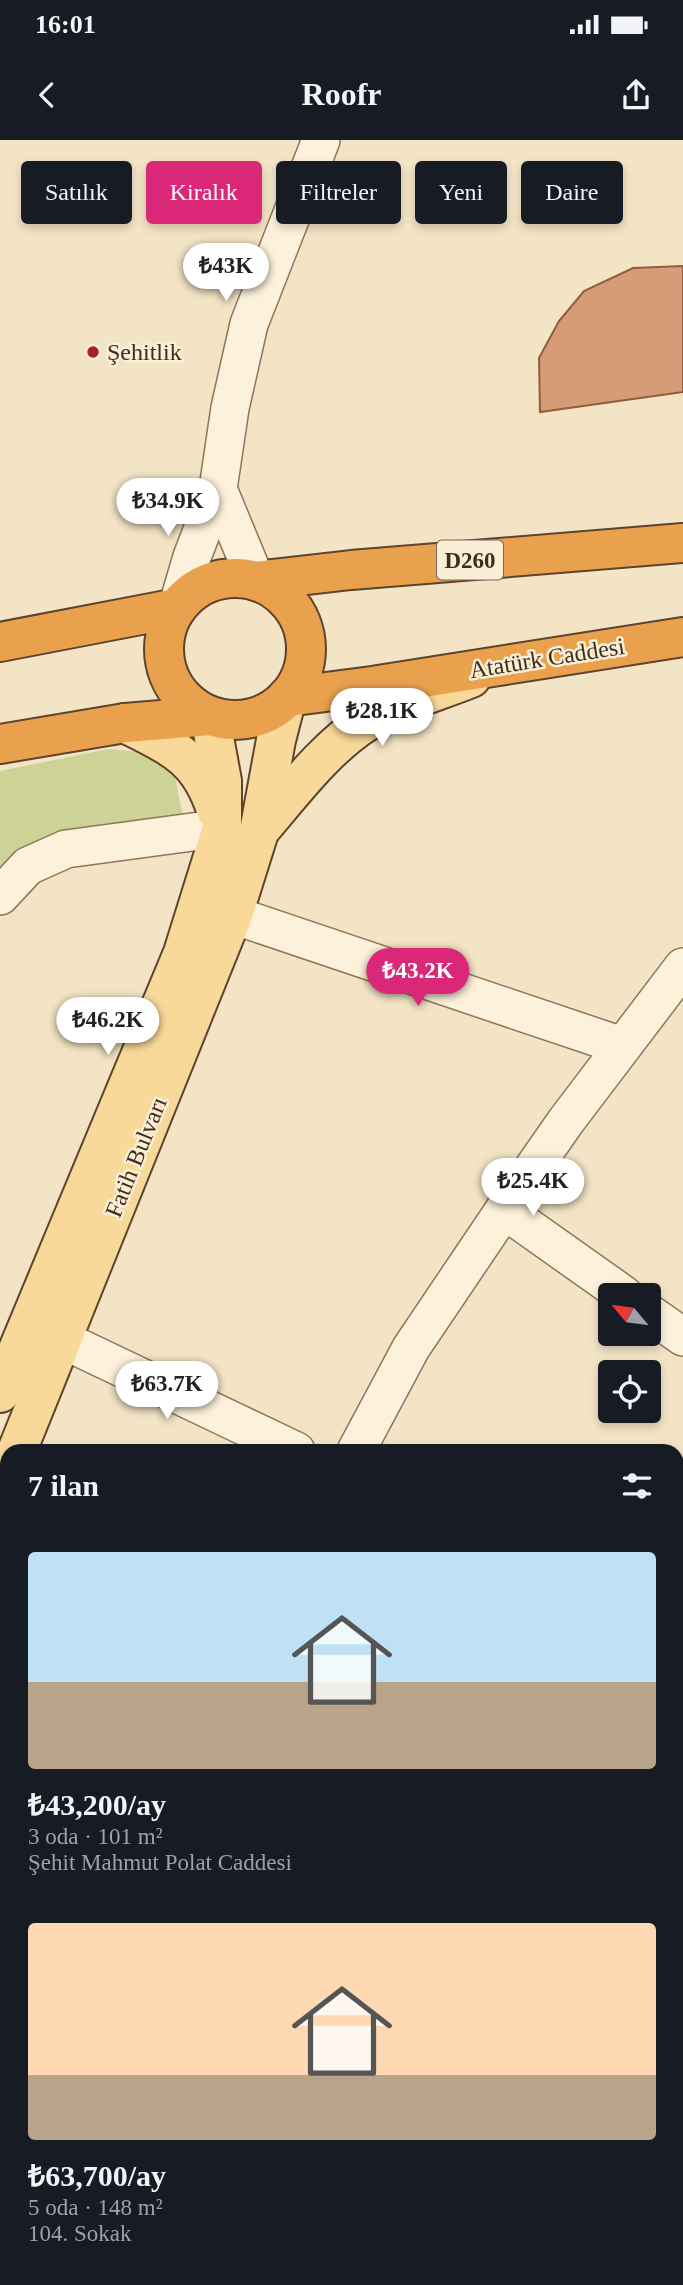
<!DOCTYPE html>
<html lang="tr">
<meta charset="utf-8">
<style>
:root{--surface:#171b24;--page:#242831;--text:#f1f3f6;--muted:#9ea1a6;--accent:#db2777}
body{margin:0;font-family:Georgia,serif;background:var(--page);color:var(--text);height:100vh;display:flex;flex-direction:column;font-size:26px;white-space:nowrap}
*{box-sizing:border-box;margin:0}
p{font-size:23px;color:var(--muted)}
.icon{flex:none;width:38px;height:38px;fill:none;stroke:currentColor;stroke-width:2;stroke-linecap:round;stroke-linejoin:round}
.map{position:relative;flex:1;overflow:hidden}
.sheet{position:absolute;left:0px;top:1304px;width:684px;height:842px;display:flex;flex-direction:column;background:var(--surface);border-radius:21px 21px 0 0;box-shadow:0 4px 10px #0003}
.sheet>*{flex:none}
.hud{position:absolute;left:21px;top:21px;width:642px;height:63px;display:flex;gap:14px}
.needle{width:46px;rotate:299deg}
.fabs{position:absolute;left:598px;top:1143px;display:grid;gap:14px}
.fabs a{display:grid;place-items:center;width:63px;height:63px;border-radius:7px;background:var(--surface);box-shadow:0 4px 10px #0003;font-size:35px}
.price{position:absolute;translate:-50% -60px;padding:0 16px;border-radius:24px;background:#fff;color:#222;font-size:23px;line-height:46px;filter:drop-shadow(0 2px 4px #0008)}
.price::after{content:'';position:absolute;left:50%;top:42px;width:21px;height:16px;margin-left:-10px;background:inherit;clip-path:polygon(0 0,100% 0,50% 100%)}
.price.active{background:var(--accent);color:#fff}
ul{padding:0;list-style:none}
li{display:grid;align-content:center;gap:14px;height:371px;padding:0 28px}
li span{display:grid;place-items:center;height:217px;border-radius:7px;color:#555}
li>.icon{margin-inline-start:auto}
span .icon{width:126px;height:126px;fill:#fffc;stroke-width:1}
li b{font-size:30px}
h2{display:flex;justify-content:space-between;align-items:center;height:84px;padding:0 28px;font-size:30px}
.tag{padding:0 24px;border-radius:7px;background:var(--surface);box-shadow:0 4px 10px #0003;font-size:24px;line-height:63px}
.tag.active{background:var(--accent);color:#fff}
.status{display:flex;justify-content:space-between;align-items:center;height:49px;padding:0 35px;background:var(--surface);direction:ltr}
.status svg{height:19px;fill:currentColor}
header{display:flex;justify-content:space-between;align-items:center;height:91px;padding:0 28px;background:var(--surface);font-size:32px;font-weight:600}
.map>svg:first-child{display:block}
</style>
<div class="status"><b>16:01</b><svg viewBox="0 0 49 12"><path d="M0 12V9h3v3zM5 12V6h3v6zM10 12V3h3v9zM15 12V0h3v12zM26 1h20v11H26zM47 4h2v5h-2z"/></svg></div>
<header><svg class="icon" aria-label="back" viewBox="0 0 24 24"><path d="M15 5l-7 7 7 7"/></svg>Roofr<svg class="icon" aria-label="share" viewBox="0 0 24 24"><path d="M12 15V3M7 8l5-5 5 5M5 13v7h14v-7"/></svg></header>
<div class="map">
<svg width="683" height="2145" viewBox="0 0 683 2145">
<rect width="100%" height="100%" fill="#f3e4c5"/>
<path fill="#cdd397" d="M108,609l35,3 32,25 10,51 -185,44v-101z"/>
<g fill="#d59c77" stroke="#935c3b" stroke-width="2">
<path d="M683,126v126l-143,20 -1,-54 20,-37 25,-30 49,-23z"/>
<path d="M677,1537l6,14v43l-6,3z"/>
</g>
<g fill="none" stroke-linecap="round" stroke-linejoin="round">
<g stroke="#917558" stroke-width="40">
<g id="minor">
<path d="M218,349l38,92"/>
<path d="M177,468l15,-51 26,-68 12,-81 19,-84 72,-184"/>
<path d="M0,756l28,-30 38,-17 156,-21"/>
<path d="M233,775l389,131"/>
<path d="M504,1070l120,85"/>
<path d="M649,1173l34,24"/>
<path d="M63,1200l233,111"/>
<path d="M356,1311l55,-103 93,-138 62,-89 117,-154"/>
<path d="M677,1936l6,15"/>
<path d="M0,2058h7"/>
<path d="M472,2138l1,7"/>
<path d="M30,2145l3,-7"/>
</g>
</g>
<g stroke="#5e432d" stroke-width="42">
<g id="major">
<path d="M125,583c47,24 74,34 91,87"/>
<path d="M260,690c32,-37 64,-81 106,-108 31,-19 70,-30 105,-44"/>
<path d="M0,1253l183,-440 39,-125v-47l-12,-65"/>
<path d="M17,1311l216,-536 26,-83 17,-92 11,-43"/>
<path d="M0,1353l7,-17"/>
</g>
</g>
<g stroke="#5e432d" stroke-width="42">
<g id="highway">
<circle cx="235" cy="509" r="71"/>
<path d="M256,441l95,-11 332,-27"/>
<path d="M0,502l177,-34"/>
<path d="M287,557l85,-11 311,-49"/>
<path d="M0,604l125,-21 85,-7"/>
</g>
</g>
<use href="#minor" stroke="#fcf1da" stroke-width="37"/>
<use href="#major" stroke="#f9d99a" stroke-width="38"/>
<use href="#highway" stroke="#eaa14e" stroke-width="38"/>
</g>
<circle fill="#a62126" stroke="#f9eed6" stroke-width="2.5" cx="93" cy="212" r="7"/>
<g text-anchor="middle" stroke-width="5" stroke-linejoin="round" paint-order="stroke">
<rect fill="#f9eed6" stroke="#776755" stroke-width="2" x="437" y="400.5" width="66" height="39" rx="5"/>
<g font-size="23" font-weight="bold" fill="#3f2d1e">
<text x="470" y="428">D260</text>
</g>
<g font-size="24" fill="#3f2d1e" stroke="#f9eed6" text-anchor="start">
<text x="107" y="220">Şehitlik</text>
</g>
<g font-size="24" fill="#3f2d1e" stroke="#f9eed6">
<text transform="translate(547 518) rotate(-9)" y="8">Atatürk Caddesi</text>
<text transform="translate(136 1017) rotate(-68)" y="8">Fatih Bulvarı</text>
</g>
</g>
</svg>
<div class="fabs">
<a><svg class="needle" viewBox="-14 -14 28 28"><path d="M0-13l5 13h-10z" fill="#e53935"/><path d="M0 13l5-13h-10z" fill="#9ea1a6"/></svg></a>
<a><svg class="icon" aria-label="locate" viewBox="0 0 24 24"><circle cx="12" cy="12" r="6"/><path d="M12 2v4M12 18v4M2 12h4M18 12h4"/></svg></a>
</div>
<b class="price" style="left:226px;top:163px">₺43K</b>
<b class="price" style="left:168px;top:398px">₺34.9K</b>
<b class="price" style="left:382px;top:608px">₺28.1K</b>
<b class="price active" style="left:418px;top:868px">₺43.2K</b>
<b class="price" style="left:108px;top:917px">₺46.2K</b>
<b class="price" style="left:533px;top:1078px">₺25.4K</b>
<b class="price" style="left:167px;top:1281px">₺63.7K</b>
<div class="hud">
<a class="tag">Satılık</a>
<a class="tag active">Kiralık</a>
<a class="tag">Filtreler</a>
<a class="tag">Yeni</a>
<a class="tag">Daire</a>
</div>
<section class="sheet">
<h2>7 ilan<svg class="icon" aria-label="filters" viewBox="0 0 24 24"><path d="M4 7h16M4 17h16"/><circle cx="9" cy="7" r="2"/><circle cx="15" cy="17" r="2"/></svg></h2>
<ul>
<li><span style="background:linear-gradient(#bfe0f5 60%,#b9a48a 0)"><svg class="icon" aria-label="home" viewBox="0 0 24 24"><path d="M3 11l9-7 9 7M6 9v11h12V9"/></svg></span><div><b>₺43,200/ay</b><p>3 oda · 101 m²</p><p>Şehit Mahmut Polat Caddesi</p></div></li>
<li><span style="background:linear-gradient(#ffd9b3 70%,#b9a48a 0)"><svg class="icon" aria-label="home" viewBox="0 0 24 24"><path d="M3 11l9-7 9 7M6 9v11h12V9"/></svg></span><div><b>₺63,700/ay</b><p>5 oda · 148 m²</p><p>104. Sokak</p></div></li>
</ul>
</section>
</div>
